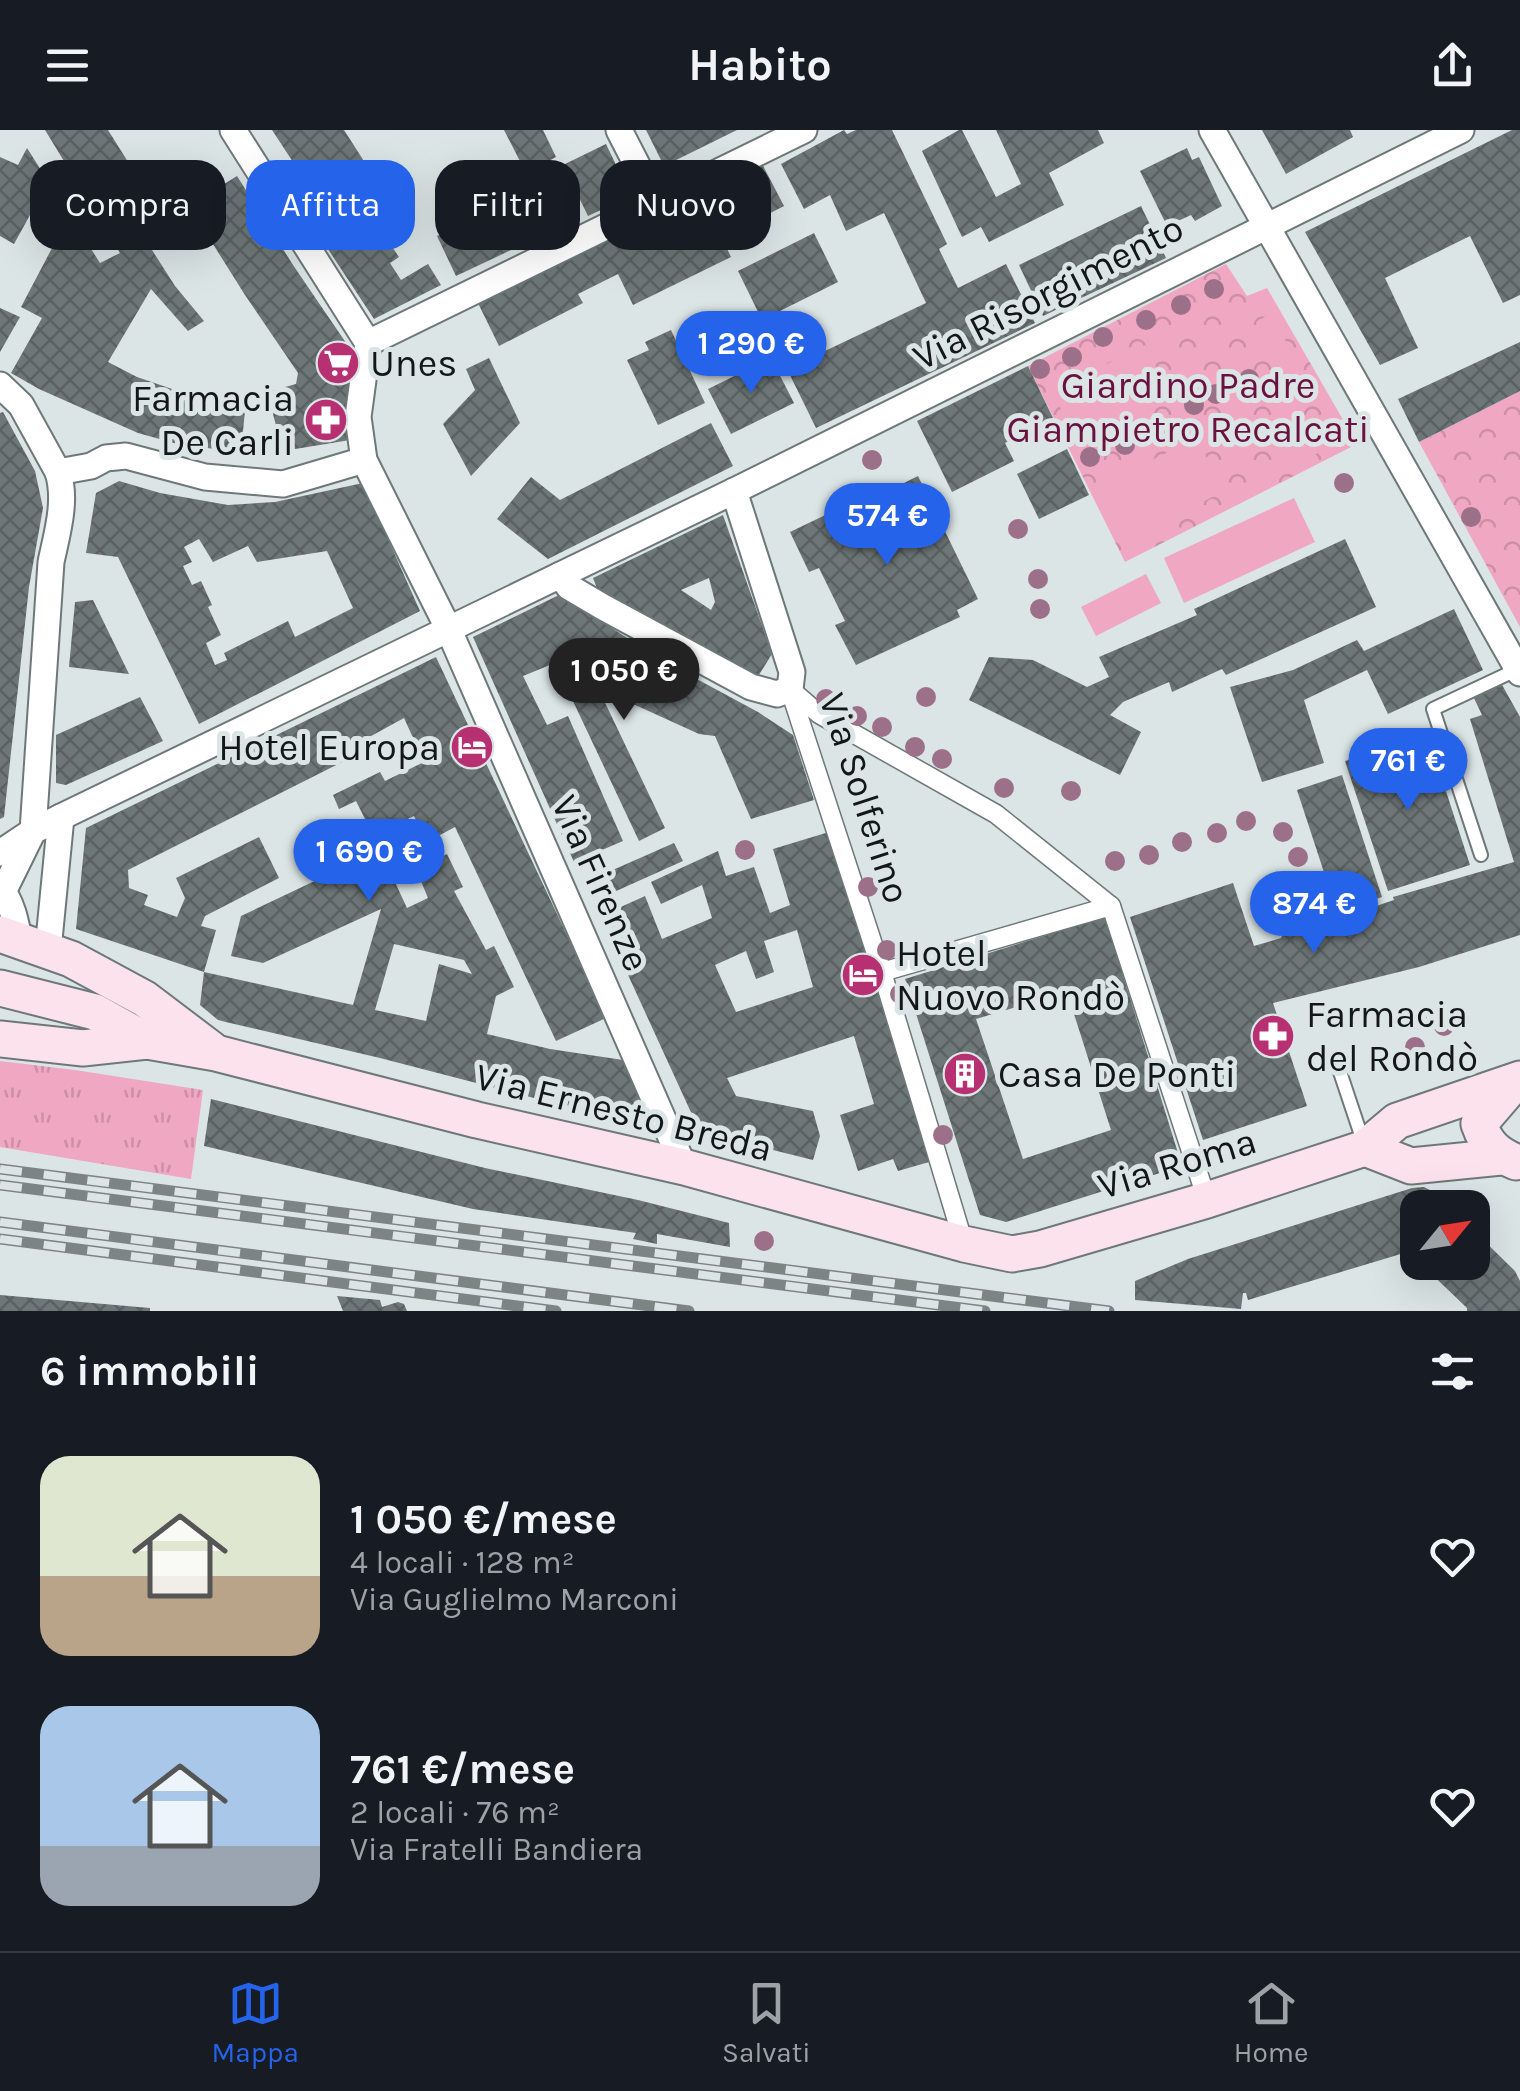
<!DOCTYPE html>
<html lang="it">
<meta charset="utf-8">
<style>
:root{--surface:#171b24;--page:#20242c;--text:#f1f3f6;--muted:#9ea1a6;--line:#363941;--accent:#2563eb}
body{margin:0;font-family:Karla,sans-serif;background:var(--page);color:var(--text);height:100vh;display:flex;flex-direction:column;font-size:38px;white-space:nowrap}
*{box-sizing:border-box;margin:0}
p{font-size:32px;color:var(--muted)}
.icon{flex:none;width:55px;height:55px;fill:none;stroke:currentColor;stroke-width:2;stroke-linecap:round;stroke-linejoin:round}
.map{position:relative;height:1181px;overflow:hidden}
.details{display:flex;flex-direction:column;background:var(--surface);flex:1}
.details>*{flex:none}
.banner{position:absolute;left:30px;top:30px;width:1000px;height:90px;display:flex;gap:20px}
.needle{width:65px;rotate:60deg}
.tools{position:absolute;left:1400px;top:1060px;display:grid;gap:20px}
.tools a{display:grid;place-items:center;width:90px;height:90px;border-radius:20px;background:var(--surface);box-shadow:0 10px 40px #0002;font-size:50px}
.price{position:absolute;translate:-50% -85px;padding:0 22px;border-radius:35px;background:var(--accent);color:#fff;font-size:32px;line-height:65px;filter:drop-shadow(0 2px 5px #0008)}
.price::after{content:'';position:absolute;left:50%;top:60px;width:30px;height:22px;margin-left:-15px;background:inherit;clip-path:polygon(0 0,100% 0,50% 100%)}
.price.on{background:#222;color:#fff}
ul{padding:0;list-style:none}
li{display:flex;align-items:center;gap:30px;height:250px;padding:0 40px}
li span{display:grid;place-items:center;flex:none;width:280px;height:200px;border-radius:30px;color:#555}
li>.icon{margin-inline-start:auto}
span .icon{width:120px;height:120px;fill:#fffc;stroke-width:1}
li b{font-size:42px}
h2{display:flex;justify-content:space-between;align-items:center;height:120px;padding:0 40px;font-size:42px}
.chip{padding:0 35px;border-radius:30px;background:var(--surface);box-shadow:0 10px 40px #0002;font-size:35px;line-height:90px}
.chip.on{background:var(--accent);color:#fff}
header{display:flex;justify-content:space-between;align-items:center;height:130px;padding:0 40px;background:var(--surface);font-size:45px;font-weight:700}
.dock{display:flex;justify-content:space-around;align-items:center;height:140px;border-top:2px solid var(--line);background:var(--surface);font-size:28px;color:var(--muted)}
.dock a{display:grid;justify-items:center;gap:5px}
.dock .on{color:var(--accent)}
.map>svg:first-child{display:block}
</style>
<header><svg class="icon" aria-label="menu" viewBox="0 0 24 24"><path d="M4 6h16M4 12h16M4 18h16"/></svg>Habito<svg class="icon" aria-label="share" viewBox="0 0 24 24"><path d="M12 15V3M7 8l5-5 5 5M5 13v7h14v-7"/></svg></header>
<div class="map">
<svg width="1520" height="1181" viewBox="0 0 1520 1181">
<defs>
<pattern id="grass-tufts" width="24" height="20" patternUnits="userSpaceOnUse" patternTransform="scale(2.5)"><rect width="24" height="20" fill="#efa7c2"/><path d="M3 7l-1-3M5 7V3M7 7l1-3M15 17l-1-3M17 17v-4M19 17l1-3" fill="none" stroke="#cc8fa6"/></pattern>
<pattern id="park-crowns" width="20" height="18" patternUnits="userSpaceOnUse" patternTransform="scale(2.5)"><rect width="20" height="18" fill="#efa7c2"/><path d="M2 6a3 3 0 1 1 6 0M12 15a3 3 0 1 1 6 0" fill="none" stroke="#cc8fa6"/></pattern>
<pattern id="building-cross-hatch" width="8" height="8" patternUnits="userSpaceOnUse" patternTransform="scale(2.5)"><rect width="8" height="8" fill="#6e7778"/><path d="M0 0l8 8M0 8l8-8" fill="none" stroke="#596161"/></pattern>
</defs>
<rect width="100%" height="100%" fill="#dbe5e6"/>
<path fill="url(#grass-tufts)" d="M0,931l75,9 128,20 -12,89 -191,-32z"/>
<g fill="url(#park-crowns)">
<path d="M1226,134l21,32 20,-8 90,156 -232,118 -97,-196z"/>
<path d="M1520,261v236l-101,-185z"/>
</g>
<g fill="#efa7c2">
<path d="M1270,184l48,82 -13,8 -49,-82z"/>
<path d="M1145,215l27,54 -94,46 -26,-54z"/>
<path d="M1329,297l8,15 -76,44 -8,-15z"/>
<path d="M1197,308l26,54 -103,50 -26,-54z"/>
<path d="M1294,368l21,44 -131,61 -20,-45z"/>
<path d="M1146,444l15,29 -65,33 -15,-29z"/>
</g>
<g fill="url(#building-cross-hatch)" fill-rule="evenodd">
<path d="M45,0h63l59,94 -9,6 6,11 -12,9 23,36 29,35 -16,10 -37,-42 -43,73 29,15 38,13 71,10 -5,52 -60,-7 -43,-12 -99,-44 -28,-16 31,-55 -21,-11 40,-76 -31,-16 -16,29 -14,-8v-79l18,8 9,-17 73,115 20,-10z"/>
<path d="M272,0h72l43,67 -20,13 32,47 -9,6 11,17 27,-16 13,21 -67,34 -52,-79 15,-11z"/>
<path d="M504,0h39l13,27 -30,16z"/>
<path d="M646,0h91l-73,36z"/>
<path d="M844,0l3,4 9,-4h36l55,114 -8,5 19,39 48,-24 29,59 -219,105 -29,-59 139,-66 -42,-90 -38,18 -16,-36 -26,14 -23,-45z"/>
<path d="M959,0h3l34,67 25,-13 -25,-54h102l6,13 -55,30 15,32 -75,37 -8,-15 -19,10 -40,-86z"/>
<path d="M1262,0h88l3,7 -67,37z"/>
<path d="M1512,0h8v165l-17,8 -33,-67 -85,42 33,70 -38,17 -75,-133z"/>
<path d="M606,14l25,52 -43,20 -25,-51z"/>
<path d="M1187,18l5,12 7,-3 23,49 -27,15 -4,-6 -24,11 -27,-55z"/>
<path d="M760,30l24,46 -62,32 9,19 -98,48 -15,-31 -40,20 5,9 -84,43 -23,-47 160,-81 12,24 62,-29 -12,-21z"/>
<path d="M237,46l56,89 64,94 -7,81 -67,11 -16,-59 29,-8 2,-11 -53,-78 -56,-89z"/>
<path d="M507,73l19,40 -70,33 -19,-40z"/>
<path d="M1141,76l25,52 -123,58 -24,-51z"/>
<path d="M814,103l24,49 -76,38 -24,-49z"/>
<path d="M0,178l20,9 -20,35z"/>
<path d="M671,200l34,73 -47,22 -31,-65 22,-10 -4,-8z"/>
<path d="M1520,212v49l-101,51 -21,-43z"/>
<path d="M489,228l31,65 -49,53 -28,-52 32,-34 -9,-21z"/>
<path d="M771,228l23,45 -63,31 -23,-45z"/>
<path d="M1028,236l25,52 -48,25 9,18 -62,31 -35,-71z"/>
<path d="M3,282l32,59 8,37 -14,79 -25,230 -4,2v-406z"/>
<path d="M711,293l22,43 -185,93 -51,-40 34,-42 29,23z"/>
<path d="M1067,319l22,46 -50,24 -22,-45z"/>
<path d="M918,346l60,123 -21,11 3,7 -104,48 -21,-40 10,-4 -26,-53 -10,4 -19,-40 102,-49 2,5z"/>
<path d="M119,351l41,12 68,12 47,-3 88,-19 57,128 -221,113 -81,-167 -32,-4 10,-60zM199,409l14,23 35,-16 9,16 70,-11 26,57 -58,29 -7,-16 -64,32 3,7 -12,5 -9,-22 15,-8 -13,-28 4,-2 -11,-24 -9,4 -9,-19 9,-4 -8,-15z"/>
<path d="M723,385l49,139 -15,24 -113,-60 -47,-30 -4,-10zM709,448l6,24 -4,8 -30,-20z"/>
<path d="M1345,409l31,68 -150,68 -4,-6 -50,23 -3,-10 -46,20 -13,13 31,17 -21,43 -151,-75 20,-43 44,3 54,27 22,-10 -10,-20 98,-42 -3,-6z"/>
<path d="M561,464l93,62 104,56 35,23 21,65 -63,19 -36,-83 -16,-2 -101,-46 67,140 -26,13 -84,-178 -32,13 24,49 21,-9 55,125 -49,21 -101,-225z"/>
<path d="M93,470l36,74 -60,-7 6,-65z"/>
<path d="M1454,479l29,61 -95,44 -21,-44 -63,30 20,63 -62,19 -32,-95 63,-17 64,-30 7,11z"/>
<path d="M436,527l170,361 -50,23 -101,-214 -28,15 -13,-26 -41,19 34,73 21,-10 -12,-29 31,-15 16,33 -9,4 32,59 8,-4 20,41 -18,9 -9,38 63,15 73,11 16,36 -4,24 -97,-21 -158,-41 -150,-35 -12,-3 -18,-15 4,-33 149,33 28,-96 -118,54 -32,-7 10,-40 99,-47 -7,-16 40,-18 -17,-34 -17,8 -6,-14 47,-23 5,9 39,-19 -20,-44 -42,23 4,9 -238,120 1,18 19,7 -4,10 33,12 8,-19 -9,-20 83,-41 20,41 -74,38 -4,10 15,4 -12,42 -128,-43 10,-101zM394,814l70,16 8,14 -33,-10 -13,57 -51,-11z"/>
<path d="M1501,553l19,34v218l-101,32 -146,36 34,103 -104,34 -73,-223 103,-34 21,63 27,-8 4,-9h5l4,5 57,-19 5,-9 5,1 3,3 30,-10 -1,-3 121,-35 -44,-143 12,-4 -9,-19z"/>
<path d="M140,567l23,44 -97,44 -10,-2v-48z"/>
<path d="M1428,606l42,129 -82,26 -43,-130z"/>
<path d="M1342,645l40,122 -45,15 -40,-122z"/>
<path d="M829,702l100,330 -31,9 -5,-12 -35,12 -18,-56 34,-11 -20,-68 -127,42 9,18 77,15 7,25 -7,24 -113,-28 -99,-216 44,-20 17,43 50,-21 -10,-33 -41,19 -10,-22 67,-31 8,25 28,-9 16,46 20,-8 -17,-56zM797,800l16,57 -77,25 -21,-47 31,-14 10,28 18,-7 -10,-31z"/>
<path d="M674,713l9,18 -69,31 -8,-19z"/>
<path d="M1105,787l77,249 -176,56 -26,-7 -75,-236zM1067,862l44,138 -88,29 -47,-140z"/>
<path d="M1428,874l7,18 -22,9 -7,-18z"/>
<path d="M211,969l274,69 153,32 91,23 1,24 -73,-13v10l-24,-5 3,-6 -163,-24 -269,-63z"/>
<path d="M1424,1057l12,6 15,15h-33v53l-9,-7 -5,-1 -156,47 -2,-7h-3l-2,16 -106,-9v-19l53,-22 224,-71z"/>
<path d="M1472,1099l43,42 5,10v30h-53v-3l-48,-46h53z"/>
<path d="M0,1165l150,13v3h-150z"/>
<path d="M337,1166l43,4 2,7 16,-5 6,2 3,7h-64z"/>
</g>
<g fill="none" stroke-linecap="round" stroke-linejoin="round">
<g stroke="#6e7878" stroke-width="16">
<g id="service">
<path d="M1481,725l-48,-146 85,-40"/>
<path d="M1338,936l26,78"/>
</g>
</g>
<g stroke="#6e7878" stroke-width="21">
<g id="pedestrian">
<path d="M790,559l29,25 177,100 115,92 96,294"/>
<path d="M790,560l92,282 82,272"/>
<path d="M882,842l229,-66"/>
</g>
</g>
<g stroke="#6e7878" stroke-width="29">
<g id="minor">
<path d="M233,0l135,213"/>
<path d="M619,0l37,72"/>
<path d="M1212,0l308,543"/>
<path d="M368,213l-10,74 6,43 84,168 236,539"/>
<path d="M368,213l436,-213"/>
<path d="M0,255l21,20 37,67 33,-6 15,-8 20,-2 79,21 78,7 81,-24"/>
<path d="M560,445l9,12 34,20 148,80 26,7 13,-5 2,-17 -58,-181"/>
<path d="M0,723l33,-22 28,-14 673,-326 727,-361"/>
<path d="M0,758c12,14 16,34 19,52"/>
<path d="M4,760l29,-59 18,-269c6,-28 16,-61 7,-90"/>
<path d="M48,820l13,-133"/>
</g>
</g>
<g stroke="#6e7878" stroke-width="39">
<g id="secondary">
<path d="M0,804l71,25 74,40 66,50"/>
<path d="M0,858l95,24 52,29"/>
<path d="M0,909l83,9 64,-7 69,12 261,67 207,47 280,77 48,10 28,-5 167,-49 158,-52 32,-27 123,-42"/>
<path d="M1365,1018l46,18 90,-9"/>
<path d="M1516,1032c-20,-8 -30,-18 -37,-38l37,-43"/>
</g>
</g>
<use href="#service" stroke="#fff" stroke-width="12"/>
<use href="#pedestrian" stroke="#fff" stroke-width="18"/>
<use href="#minor" stroke="#fff" stroke-width="25"/>
<use href="#secondary" stroke="#fce2ec" stroke-width="35"/>
<g stroke="#7d8484" stroke-width="11">
<g id="rail">
<path d="M0,1039l1109,142"/>
<path d="M0,1055l985,126"/>
<path d="M0,1092l689,89"/>
<path d="M0,1109l556,72"/>
</g>
</g>
<use href="#rail" stroke="#dbe5e6" stroke-width="8" stroke-dasharray="22" stroke-linecap="butt"/>
</g>
<g fill="#9d708a">
<circle cx="1214" cy="159" r="10"/>
<circle cx="1181" cy="175" r="10"/>
<circle cx="1146" cy="190" r="10"/>
<circle cx="1103" cy="207" r="10"/>
<circle cx="1072" cy="227" r="10"/>
<circle cx="1040" cy="239" r="10"/>
<circle cx="1249" cy="249" r="10"/>
<circle cx="1216" cy="264" r="10"/>
<circle cx="1194" cy="275" r="10"/>
<circle cx="1152" cy="302" r="10"/>
<circle cx="1125" cy="315" r="10"/>
<circle cx="1090" cy="327" r="10"/>
<circle cx="872" cy="330" r="10"/>
<circle cx="1344" cy="353" r="10"/>
<circle cx="1471" cy="387" r="10"/>
<circle cx="1018" cy="399" r="10"/>
<circle cx="1038" cy="449" r="10"/>
<circle cx="1040" cy="479" r="10"/>
<circle cx="926" cy="567" r="10"/>
<circle cx="826" cy="569" r="10"/>
<circle cx="857" cy="586" r="10"/>
<circle cx="882" cy="597" r="10"/>
<circle cx="915" cy="617" r="10"/>
<circle cx="942" cy="629" r="10"/>
<circle cx="1004" cy="658" r="10"/>
<circle cx="1071" cy="661" r="10"/>
<circle cx="1246" cy="691" r="10"/>
<circle cx="1283" cy="702" r="10"/>
<circle cx="1217" cy="703" r="10"/>
<circle cx="1182" cy="712" r="10"/>
<circle cx="745" cy="720" r="10"/>
<circle cx="1149" cy="725" r="10"/>
<circle cx="1298" cy="727" r="10"/>
<circle cx="1115" cy="731" r="10"/>
<circle cx="1303" cy="751" r="10"/>
<circle cx="868" cy="757" r="10"/>
<circle cx="1313" cy="777" r="10"/>
<circle cx="887" cy="820" r="10"/>
<circle cx="900" cy="864" r="10"/>
<circle cx="1444" cy="896" r="10"/>
<circle cx="1415" cy="917" r="10"/>
<circle cx="943" cy="1005" r="10"/>
<circle cx="764" cy="1111" r="10"/>
</g>
<defs>
<g id="supermarket-disc" transform="scale(2.25)"><circle r="9.5" fill="#b63072" stroke="#dbe5e6"/><path d="M-6-5.5h2.5l.6 2H6L4.5 2H-2.5L-4.4-4H-6ZM-1.5 3.2a1.3 1.3 0 1 0 .1 0ZM3 3.2a1.3 1.3 0 1 0 .1 0Z" fill="#fff"/></g>
<g id="pharmacy-disc" transform="scale(2.25)"><circle r="9.5" fill="#b63072" stroke="#dbe5e6"/><path d="M-2-6h4v4h4v4h-4v4h-4v-4h-4v-4h4Z" fill="#fff"/></g>
<g id="hotel-disc" transform="scale(2.25)"><circle r="9.5" fill="#b63072" stroke="#dbe5e6"/><path d="M-6-4.5h1.5V1H6V5H4.5V3h-9V5H-6ZM-4 0a1.8 1.8 0 1 1 3.6 0ZM.5 0V-2.5h3Q6-2.5 6 0Z" fill="#fff"/></g>
<g id="building-disc" transform="scale(2.25)"><circle r="9.5" fill="#b63072" stroke="#dbe5e6"/><path d="M-4-6H4V6H1V3H-1V6H-4ZM-2.5-4.3h1.7v1.8h-1.7ZM.8-4.3h1.7v1.8H.8ZM-2.5-1h1.7V.8h-1.7ZM.8-1h1.7V.8H.8Z" fill="#fff"/></g>
</defs>
<g fill-rule="evenodd">
<use href="#supermarket-disc" x="338" y="233"/>
<use href="#pharmacy-disc" x="326" y="290"/>
<use href="#hotel-disc" x="472" y="617"/>
<use href="#hotel-disc" x="863" y="845"/>
<use href="#pharmacy-disc" x="1273" y="906"/>
<use href="#building-disc" x="965" y="944"/>
</g>
<g text-anchor="middle" stroke-width="10" stroke-linejoin="round" paint-order="stroke">
<g font-size="38" fill="#131717" stroke="#dbe5e6">
<text transform="translate(1048 162) rotate(-27)" y="13">Via Risorgimento</text>
<text transform="translate(865 668) rotate(72)" y="13">Via Solferino</text>
<text transform="translate(601 753) rotate(66)" y="13">Via Firenze</text>
<text transform="translate(624 982) rotate(14)" y="13">Via Ernesto Breda</text>
<text transform="translate(1177 1033) rotate(-17)" y="13">Via Roma</text>
</g>
<g font-size="38" fill="#131717" stroke="#dbe5e6" text-anchor="start">
<text x="370" y="246">Unes</text>
<text x="294" y="281" text-anchor="end">Farmacia<tspan x="294" dy="44">De Carli</tspan></text>
<text x="440" y="630" text-anchor="end">Hotel Europa</text>
<text x="896" y="836">Hotel<tspan x="896" dy="44">Nuovo Rondò</tspan></text>
<text x="1306" y="897">Farmacia<tspan x="1306" dy="44">del Rondò</tspan></text>
<text x="998" y="957">Casa De Ponti</text>
</g>
<g font-size="38" fill="#6a113f" stroke="#dbe5e6">
<text x="1188" y="268">Giardino Padre<tspan x="1188" dy="44">Giampietro Recalcati</tspan></text>
</g>
</g>
</svg>
<div class="tools">
<a><svg class="needle" viewBox="-14 -14 28 28"><path d="M0-13l5 13h-10z" fill="#e53935"/><path d="M0 13l5-13h-10z" fill="#9ea1a6"/></svg></a>
</div>
<b class="price" style="left:751px;top:266px">1 290 €</b>
<b class="price" style="left:887px;top:438px">574 €</b>
<b class="price on" style="left:624px;top:593px">1 050 €</b>
<b class="price" style="left:1408px;top:683px">761 €</b>
<b class="price" style="left:369px;top:774px">1 690 €</b>
<b class="price" style="left:1314px;top:826px">874 €</b>
<div class="banner">
<a class="chip">Compra</a>
<a class="chip on">Affitta</a>
<a class="chip">Filtri</a>
<a class="chip">Nuovo</a>
</div>
</div>
<section class="details">
<h2>6 immobili<svg class="icon" aria-label="filters" viewBox="0 0 24 24"><path d="M4 7h16M4 17h16"/><circle cx="9" cy="7" r="2"/><circle cx="15" cy="17" r="2"/></svg></h2>
<ul>
<li><span style="background:linear-gradient(#dfe7d0 60%,#b9a48a 0)"><svg class="icon" aria-label="home" viewBox="0 0 24 24"><path d="M3 11l9-7 9 7M6 9v11h12V9"/></svg></span><div><b>1 050 €/mese</b><p>4 locali · 128 m²</p><p>Via Guglielmo Marconi</p></div><svg class="icon" aria-label="heart" viewBox="0 0 24 24"><path d="M12 20l-8-8c-3-5 5-10 8-4 3-6 11-1 8 4z"/></svg></li>
<li><span style="background:linear-gradient(#a9c7e8 70%,#9aa5b1 0)"><svg class="icon" aria-label="home" viewBox="0 0 24 24"><path d="M3 11l9-7 9 7M6 9v11h12V9"/></svg></span><div><b>761 €/mese</b><p>2 locali · 76 m²</p><p>Via Fratelli Bandiera</p></div><svg class="icon" aria-label="heart" viewBox="0 0 24 24"><path d="M12 20l-8-8c-3-5 5-10 8-4 3-6 11-1 8 4z"/></svg></li>
</ul>
</section>
<nav class="dock">
<a class="on"><svg class="icon" aria-label="map" viewBox="0 0 24 24"><path d="M3 6l6-2 6 2 6-2v14l-6 2-6-2-6 2zM9 4v14M15 6v14"/></svg>Mappa</a>
<a><svg class="icon" aria-label="saved" viewBox="0 0 24 24"><path d="M7 4h10v16l-5-4-5 4z"/></svg>Salvati</a>
<a><svg class="icon" aria-label="home" viewBox="0 0 24 24"><path d="M3 11l9-7 9 7M6 9v11h12V9"/></svg>Home</a>
</nav>
